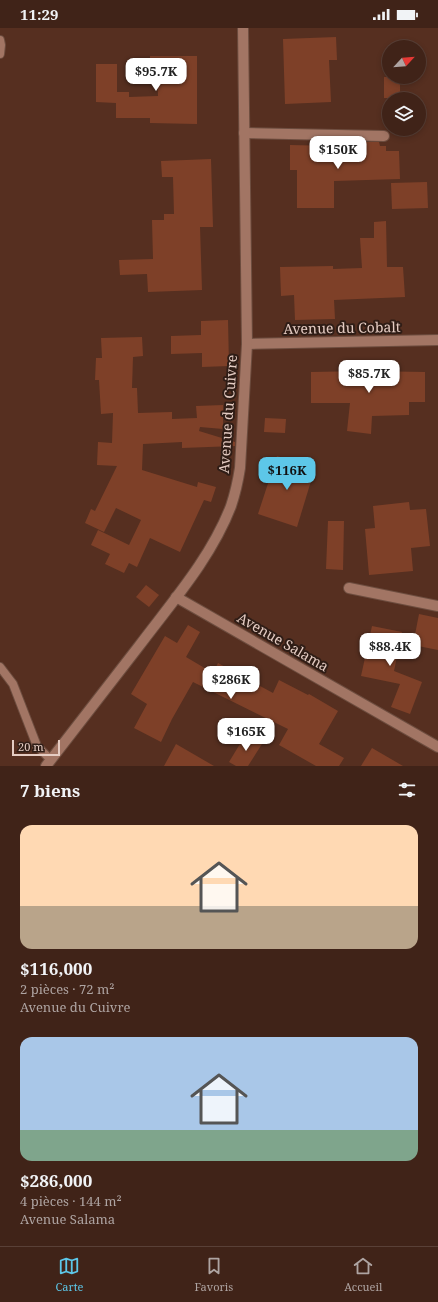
<!DOCTYPE html>
<html lang="fr">
<meta charset="utf-8">
<style>
:root{--surface:#402318;--page:#472b21;--text:#f1f3f6;--muted:#aea4a2;--line:#594037;--accent:#5dc7e8}
body{margin:0;font-family:"Noto Serif",serif;background:var(--page);color:var(--text);height:100vh;display:flex;flex-direction:column;font-size:15px;white-space:nowrap}
*{box-sizing:border-box;margin:0}
p{font-size:13px;color:var(--muted)}
.icon{flex:none;width:22px;height:22px;fill:none;stroke:currentColor;stroke-width:2;stroke-linecap:round;stroke-linejoin:round}
.map{position:relative;height:738px;overflow:hidden}
.sheet{display:flex;flex-direction:column;background:var(--surface);flex:1}
.sheet>*{flex:none}
.needle{width:26px;rotate:64deg}
.tools{position:absolute;left:382px;top:12px;display:grid;gap:8px}
.tools a{display:grid;place-items:center;width:44px;height:44px;border-radius:50%;background:var(--surface);box-shadow:0 2px 6px #0003,0 0 0 1px var(--line);font-size:20px}
.scale{position:absolute;left:12px;bottom:10px;width:48px;box-sizing:border-box;padding-left:4px;border:2px solid #e5ccc3;border-top:0;font-size:11px;line-height:14px;white-space:nowrap;color:#e5ccc3;-webkit-text-stroke:3px #2f1d16;paint-order:stroke}
.price{position:absolute;translate:-50% -34px;padding:0 9px;border-radius:8px;background:#fff;color:#222;font-size:13px;line-height:26px;filter:drop-shadow(0 1px 2px #0008)}
.price::after{content:'';position:absolute;left:50%;top:24px;width:12px;height:9px;margin-left:-6px;background:inherit;clip-path:polygon(0 0,100% 0,50% 100%)}
.price.selected{background:var(--accent);color:#111}
ul{padding:0;list-style:none}
li{display:grid;align-content:center;gap:8px;height:212px;padding:0 20px}
li span{display:grid;place-items:center;height:124px;border-radius:12px;color:#555}
li>.icon{margin-inline-start:auto}
span .icon{width:72px;height:72px;fill:#fffc;stroke-width:1}
li b{font-size:17px}
h2{display:flex;justify-content:space-between;align-items:center;height:48px;padding:0 20px;font-size:17px}
.status{display:flex;justify-content:space-between;align-items:center;height:28px;padding:0 20px;background:var(--surface);direction:ltr}
.status svg{height:11px;fill:currentColor}
.tabs{display:flex;justify-content:space-around;align-items:center;height:56px;border-top:1px solid var(--line);background:var(--surface);font-size:11px;color:var(--muted)}
.tabs a{display:grid;justify-items:center;gap:2px}
.tabs .selected{color:var(--accent)}
.map>svg:first-child{display:block}
</style>
<div class="status"><b>11:29</b><svg viewBox="0 0 49 12"><path d="M0 12V9h3v3zM5 12V6h3v6zM10 12V3h3v9zM15 12V0h3v12zM26 1h20v11H26zM47 4h2v5h-2z"/></svg></div>
<div class="map">
<svg width="438" height="738" viewBox="0 0 438 738">
<rect width="100%" height="100%" fill="#562f20"/>
<g fill="#7e4028">
<path d="M336,9l1,23h-8l2,42 -46,2 -2,-65z"/>
<path d="M150,28h47v68l-47,-1v-5h-34v-15l-20,-1v-38h21v28h12v5l29,-1 -1,-26h-7z"/>
<rect x="384" y="49" width="16" height="21"/>
<path d="M366,114h13l1,4h6v5h13l1,28 -66,2v27h-37v-38h-7v-25l44,1v2l32,-1z"/>
<path d="M211,131l2,68h-13l2,63 -54,2 -1,-18 -27,1 -1,-15 34,-1 -1,-39h12v-6h10l-1,-37h-11l-1,-16z"/>
<path d="M427,154l1,26 -36,1 -1,-26z"/>
<path d="M386,193l1,46h16l2,30 -71,3 1,19 -40,1 -1,-25 -13,1 -1,-29 53,-1v3l29,-1 -2,-30h14v-16z"/>
<path d="M228,292l1,46 -27,1v-14l-31,1v-18l30,-1v-14z"/>
<path d="M142,309l1,19 -10,1 -1,31h5l1,25 34,-1v7l25,-1 -1,-12 27,-1v24l-23,-2 -1,4 36,11v4l-53,2v-6l-39,2 -1,26 55,17 1,-5 18,5 -5,15 -7,-2 -24,52 -30,-14 -13,29 -8,-4 -5,10 -19,-9 5,-10 -19,-9 7,-15 31,15 12,-25 -25,-12 -12,24 -19,-9 6,-14 4,2 22,-45 -20,-1 1,-23 14,1 1,-30 -12,1 -2,-34h-4l1,-22h6l-1,-20z"/>
<path d="M365,343l60,1v30h-16v13l-37,1 -1,18 -24,-3 3,-28h-39v-31z"/>
<path d="M265,390l21,1 -1,14 -21,-1z"/>
<path d="M277,428l38,12 -18,59 -39,-13z"/>
<path d="M409,474l1,8 16,-1 4,37 -19,2 2,23 -44,4 -4,-46 10,-1 -2,-22z"/>
<path d="M328,493h16l-1,49 -17,-1z"/>
<path d="M146,557l13,10 -10,12 -13,-10z"/>
<path d="M419,586l19,4v32l-25,-5z"/>
<path d="M188,597l12,7 -14,25 27,16 5,-10 55,30 6,-13 29,15 1,-1 29,17 -19,33 25,14 -5,8h-23l-37,-21 9,-16 -95,-47 -21,37 -11,23 -27,-14 13,-24 -16,-10 34,-58 12,7z"/>
<path d="M372,598l30,6 -8,39 28,11 -12,32 -19,-7 9,-23 -39,-8z"/>
<path d="M246,706l16,10 -14,22h-12l-7,-4z"/>
<path d="M176,716l38,22h-50z"/>
<path d="M372,720l31,18h-42z"/>
</g>
<g fill="none" stroke-linecap="round" stroke-linejoin="round">
<g stroke="#6d4d3f" stroke-width="10">
<g id="service">
<path d="M0,12l1,5 -1,9"/>
<path d="M0,639l13,17 24,62 14,14"/>
</g>
</g>
<g stroke="#6d4d3f" stroke-width="12">
<g id="minor">
<path d="M244,105l140,3"/>
<path d="M247,316l191,-4"/>
<path d="M349,560l89,18"/>
<path d="M176,569l262,150"/>
<path d="M46,738c31,-40 62,-80 93,-120 33,-44 72,-88 92,-140 4,-12 7,-25 9,-38l7,-124 -4,-316"/>
</g>
</g>
<use href="#service" stroke="#a27564" stroke-width="8"/>
<use href="#minor" stroke="#a27564" stroke-width="10"/>
</g>
<g text-anchor="middle" stroke-width="4" stroke-linejoin="round" paint-order="stroke">
<g font-size="14" fill="#e5ccc3" stroke="#2f1d16">
<text transform="translate(342 300) rotate(-1)" y="5">Avenue du Cobalt</text>
<text transform="translate(228 386) rotate(-86)" y="5">Avenue du Cuivre</text>
<text transform="translate(283 614) rotate(30)" y="5">Avenue Salama</text>
</g>
</g>
</svg>
<div class="tools">
<a><svg class="needle" viewBox="-14 -14 28 28"><path d="M0-13l5 13h-10z" fill="#e53935"/><path d="M0 13l5-13h-10z" fill="#aea4a2"/></svg></a>
<a><svg class="icon" aria-label="layers" viewBox="0 0 24 24"><path d="M12 4l9 5-9 5-9-5zM3 14l9 5 9-5"/></svg></a>
</div>
<div class="scale">20 m</div>
<b class="price" style="left:156px;top:64px">$95.7K</b>
<b class="price" style="left:338px;top:142px">$150K</b>
<b class="price" style="left:369px;top:366px">$85.7K</b>
<b class="price selected" style="left:287px;top:463px">$116K</b>
<b class="price" style="left:390px;top:639px">$88.4K</b>
<b class="price" style="left:231px;top:672px">$286K</b>
<b class="price" style="left:246px;top:724px">$165K</b>
</div>
<section class="sheet">
<h2>7 biens<svg class="icon" aria-label="filters" viewBox="0 0 24 24"><path d="M4 7h16M4 17h16"/><circle cx="9" cy="7" r="2"/><circle cx="15" cy="17" r="2"/></svg></h2>
<ul>
<li><span style="background:linear-gradient(#ffd9b3 65%,#b9a48a 0)"><svg class="icon" aria-label="home" viewBox="0 0 24 24"><path d="M3 11l9-7 9 7M6 9v11h12V9"/></svg></span><div><b>$116,000</b><p>2 pièces · 72 m²</p><p>Avenue du Cuivre</p></div></li>
<li><span style="background:linear-gradient(#a9c7e8 75%,#7fa58c 0)"><svg class="icon" aria-label="home" viewBox="0 0 24 24"><path d="M3 11l9-7 9 7M6 9v11h12V9"/></svg></span><div><b>$286,000</b><p>4 pièces · 144 m²</p><p>Avenue Salama</p></div></li>
</ul>
</section>
<nav class="tabs">
<a class="selected"><svg class="icon" aria-label="map" viewBox="0 0 24 24"><path d="M3 6l6-2 6 2 6-2v14l-6 2-6-2-6 2zM9 4v14M15 6v14"/></svg>Carte</a>
<a><svg class="icon" aria-label="saved" viewBox="0 0 24 24"><path d="M7 4h10v16l-5-4-5 4z"/></svg>Favoris</a>
<a><svg class="icon" aria-label="home" viewBox="0 0 24 24"><path d="M3 11l9-7 9 7M6 9v11h12V9"/></svg>Accueil</a>
</nav>
